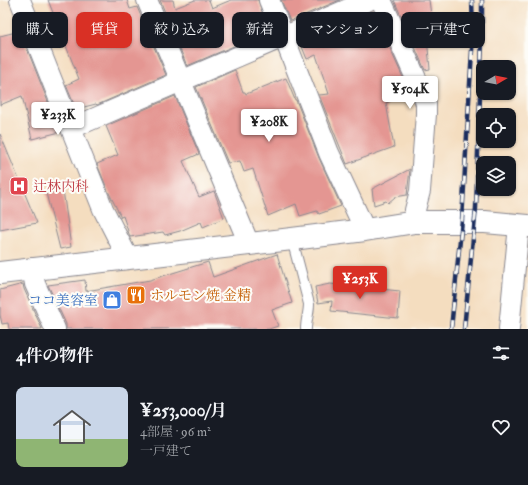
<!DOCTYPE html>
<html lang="ja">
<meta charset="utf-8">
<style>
:root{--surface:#171b24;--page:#20242c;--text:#f1f3f6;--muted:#9ea1a6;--line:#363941;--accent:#d93025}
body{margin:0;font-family:"IM FELL Double Pica","Noto Serif JP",serif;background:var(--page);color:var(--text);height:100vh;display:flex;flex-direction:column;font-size:15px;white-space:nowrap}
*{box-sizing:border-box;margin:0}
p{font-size:13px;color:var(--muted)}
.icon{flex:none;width:22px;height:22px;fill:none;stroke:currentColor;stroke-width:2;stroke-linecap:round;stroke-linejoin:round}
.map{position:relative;height:329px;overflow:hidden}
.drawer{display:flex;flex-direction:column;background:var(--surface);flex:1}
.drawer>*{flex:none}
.banner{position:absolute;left:12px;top:12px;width:504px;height:36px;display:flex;gap:8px}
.needle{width:26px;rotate:80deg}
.tools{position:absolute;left:476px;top:60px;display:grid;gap:8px}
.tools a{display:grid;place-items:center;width:40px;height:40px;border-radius:8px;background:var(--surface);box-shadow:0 1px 3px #0004;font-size:20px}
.price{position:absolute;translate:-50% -34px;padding:0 9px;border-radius:4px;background:#fff;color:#222;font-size:13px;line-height:26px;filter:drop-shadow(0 1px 2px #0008)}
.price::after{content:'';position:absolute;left:50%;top:24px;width:12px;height:9px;margin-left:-6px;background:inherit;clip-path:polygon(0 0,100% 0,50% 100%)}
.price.selected{background:var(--accent);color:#fff}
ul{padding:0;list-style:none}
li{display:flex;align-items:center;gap:12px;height:100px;padding:0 16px}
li+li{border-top:1px solid var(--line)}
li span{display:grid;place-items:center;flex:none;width:112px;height:80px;border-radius:8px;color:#555}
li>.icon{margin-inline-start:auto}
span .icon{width:48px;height:48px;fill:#fffc;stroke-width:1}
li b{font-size:17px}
h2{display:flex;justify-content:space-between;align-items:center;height:48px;padding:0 16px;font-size:17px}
.tag{padding:0 14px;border-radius:8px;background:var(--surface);box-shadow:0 1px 3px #0004;font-size:14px;line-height:36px}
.tag.selected{background:var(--accent);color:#fff}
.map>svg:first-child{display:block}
</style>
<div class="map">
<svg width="528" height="329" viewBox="0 0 528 329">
<rect width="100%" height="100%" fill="#fdfcf7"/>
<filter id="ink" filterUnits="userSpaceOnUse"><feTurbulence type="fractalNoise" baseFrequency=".025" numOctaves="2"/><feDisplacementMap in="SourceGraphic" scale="8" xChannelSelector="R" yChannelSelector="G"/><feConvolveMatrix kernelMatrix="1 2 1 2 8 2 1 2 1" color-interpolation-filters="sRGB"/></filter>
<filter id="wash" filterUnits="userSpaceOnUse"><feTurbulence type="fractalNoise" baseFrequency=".012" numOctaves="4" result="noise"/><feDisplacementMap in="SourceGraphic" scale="16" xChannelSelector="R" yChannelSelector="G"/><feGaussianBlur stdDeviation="0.9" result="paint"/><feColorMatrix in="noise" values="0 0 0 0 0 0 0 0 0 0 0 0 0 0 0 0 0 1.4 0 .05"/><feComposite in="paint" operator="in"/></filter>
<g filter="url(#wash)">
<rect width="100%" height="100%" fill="#f4ddbf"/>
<g id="blocks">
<g fill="#e49692">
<path d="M48,0h79l3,9 7,-2 29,68 -69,30 -1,-1 -20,5 -10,-24 13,-6z"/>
<path d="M160,0h13l2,8 20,-8h14l3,8 19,-8h27l11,31 -82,35z"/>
<path d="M281,0h59l-50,21z"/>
<path d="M394,0h35l2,15 -5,2 4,10 -4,1 4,41 -5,1z"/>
<path d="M373,11l37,82 -24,10 8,44 -47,17 -28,-69 10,-1 -13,-39 -9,4 -7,-17z"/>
<path d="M20,31l40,101 -28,7 -10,-43 -22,9v-69z"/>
<path d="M235,70l8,22h2l1,2 40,-16 9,22h1l23,58 22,48 -22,8 -2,-3 -17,5 -4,-12 -28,12 -15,-47 -9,3 -4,-11 -12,2 -32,-76z"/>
<path d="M175,96l24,58 -16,7 16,36 15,-6 10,27 -21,9 -2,-5 -21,9 -15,4 -2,-3 -33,5 -7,-21 -2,1 -13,-26 -11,-27 21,-9 -12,-29z"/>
<path d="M0,134l37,89 -37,7z"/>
<path d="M410,169l-3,26 -12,2 -7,6 -2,-2 -12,4 -2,-16z"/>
<path d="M63,190l8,57 -11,2 -14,-56z"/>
<path d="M277,254l15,49 -20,7 6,16 -9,3h-203v-5l-18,-39 37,-5 1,11 64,-11 58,-18 5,15z"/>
<path d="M23,284l1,5 18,40h-33l-1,-6 -6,1 -2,-9v-25z"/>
<path d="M330,284l70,7 -2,27 -67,-7 1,-10 -14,2 -3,-16z"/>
</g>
</g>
</g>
<g filter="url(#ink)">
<use href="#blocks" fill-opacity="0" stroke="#88868e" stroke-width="1"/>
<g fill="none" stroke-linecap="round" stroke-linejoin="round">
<g stroke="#88868e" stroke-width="12">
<path id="service" d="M292,239l17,65c0,9 -3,16 -3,25"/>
</g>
<g stroke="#88868e" stroke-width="22">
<g id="minor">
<path d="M20,0l83,209 25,49"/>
<path d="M147,0l102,244"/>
<path d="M269,0l15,37 45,116 36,77"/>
<path d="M381,0l42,94 3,10v10l-6,77 -5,19v12"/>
<path d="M72,128l297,-128"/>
<path d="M32,268l3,16 20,45"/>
<path d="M509,329l10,-104"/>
</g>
</g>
<g stroke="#88868e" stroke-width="24">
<path id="tertiary" d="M0,273l292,-34 73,-9 50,-8h70l43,4"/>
</g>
<use href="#service" stroke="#fff" stroke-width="10"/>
<use href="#minor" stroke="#fff" stroke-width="20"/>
<use href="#tertiary" stroke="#fff" stroke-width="22"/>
<g stroke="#1b2f5e" stroke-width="4.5">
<g id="rail">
<path d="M451,329l11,-109 11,-187 -1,-33"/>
<path d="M464,329l12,-121 6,-169v-39"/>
</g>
</g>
<use href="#rail" stroke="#fdfcf7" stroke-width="3" stroke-dasharray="9" stroke-linecap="butt"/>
</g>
</g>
<defs>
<g id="hospital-square" transform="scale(1)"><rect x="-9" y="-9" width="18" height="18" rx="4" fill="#e0444e" stroke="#fdfcf7"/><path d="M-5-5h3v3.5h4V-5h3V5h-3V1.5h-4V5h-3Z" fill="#fff"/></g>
<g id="restaurant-square" transform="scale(1)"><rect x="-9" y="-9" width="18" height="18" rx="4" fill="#e8710a" stroke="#fdfcf7"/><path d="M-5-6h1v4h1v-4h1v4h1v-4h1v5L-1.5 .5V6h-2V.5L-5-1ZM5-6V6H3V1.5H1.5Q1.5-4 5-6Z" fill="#fff"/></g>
<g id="shop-square" transform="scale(1)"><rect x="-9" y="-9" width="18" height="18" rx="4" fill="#3f7fe0" stroke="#fdfcf7"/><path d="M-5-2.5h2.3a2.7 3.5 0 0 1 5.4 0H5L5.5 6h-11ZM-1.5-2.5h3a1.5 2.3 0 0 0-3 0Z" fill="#fff"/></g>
</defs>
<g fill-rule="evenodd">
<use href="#hospital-square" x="19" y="186"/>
<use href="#restaurant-square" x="136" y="295"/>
<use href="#shop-square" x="112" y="300"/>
</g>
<g text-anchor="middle" stroke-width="4" stroke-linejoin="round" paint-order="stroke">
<g font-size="14" fill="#be3a42" stroke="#fdfcf7" text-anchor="start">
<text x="33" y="191">辻林内科</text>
</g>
<g font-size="14" fill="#c56008" stroke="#fdfcf7" text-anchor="start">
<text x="150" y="300">ホルモン焼 金精</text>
</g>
<g font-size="14" fill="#366cbe" stroke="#fdfcf7" text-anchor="end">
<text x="98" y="305">ココ美容室</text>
</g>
</g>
</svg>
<div class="tools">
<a><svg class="needle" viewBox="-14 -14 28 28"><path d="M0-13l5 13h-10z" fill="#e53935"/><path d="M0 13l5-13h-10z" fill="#9ea1a6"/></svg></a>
<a><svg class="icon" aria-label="locate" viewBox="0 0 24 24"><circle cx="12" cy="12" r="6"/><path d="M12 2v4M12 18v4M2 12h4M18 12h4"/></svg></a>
<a><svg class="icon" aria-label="layers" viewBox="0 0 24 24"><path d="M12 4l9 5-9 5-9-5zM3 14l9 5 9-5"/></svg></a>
</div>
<b class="price" style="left:410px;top:110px">¥504K</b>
<b class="price" style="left:58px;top:136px">¥233K</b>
<b class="price" style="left:269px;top:143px">¥208K</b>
<b class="price selected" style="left:360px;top:300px">¥253K</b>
<div class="banner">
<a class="tag">購入</a>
<a class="tag selected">賃貸</a>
<a class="tag">絞り込み</a>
<a class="tag">新着</a>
<a class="tag">マンション</a>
<a class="tag">一戸建て</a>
</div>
</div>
<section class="drawer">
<h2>4件の物件<svg class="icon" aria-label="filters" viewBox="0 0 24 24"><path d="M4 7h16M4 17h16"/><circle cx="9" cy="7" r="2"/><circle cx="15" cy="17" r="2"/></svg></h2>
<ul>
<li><span style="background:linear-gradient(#c9d6e8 65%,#8fb573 0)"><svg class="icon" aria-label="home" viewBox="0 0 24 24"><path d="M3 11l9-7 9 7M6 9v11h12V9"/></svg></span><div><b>¥253,000/月</b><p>4部屋 · 96 m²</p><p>一戸建て</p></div><svg class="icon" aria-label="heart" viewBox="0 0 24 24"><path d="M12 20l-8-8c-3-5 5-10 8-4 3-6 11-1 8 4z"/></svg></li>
</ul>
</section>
